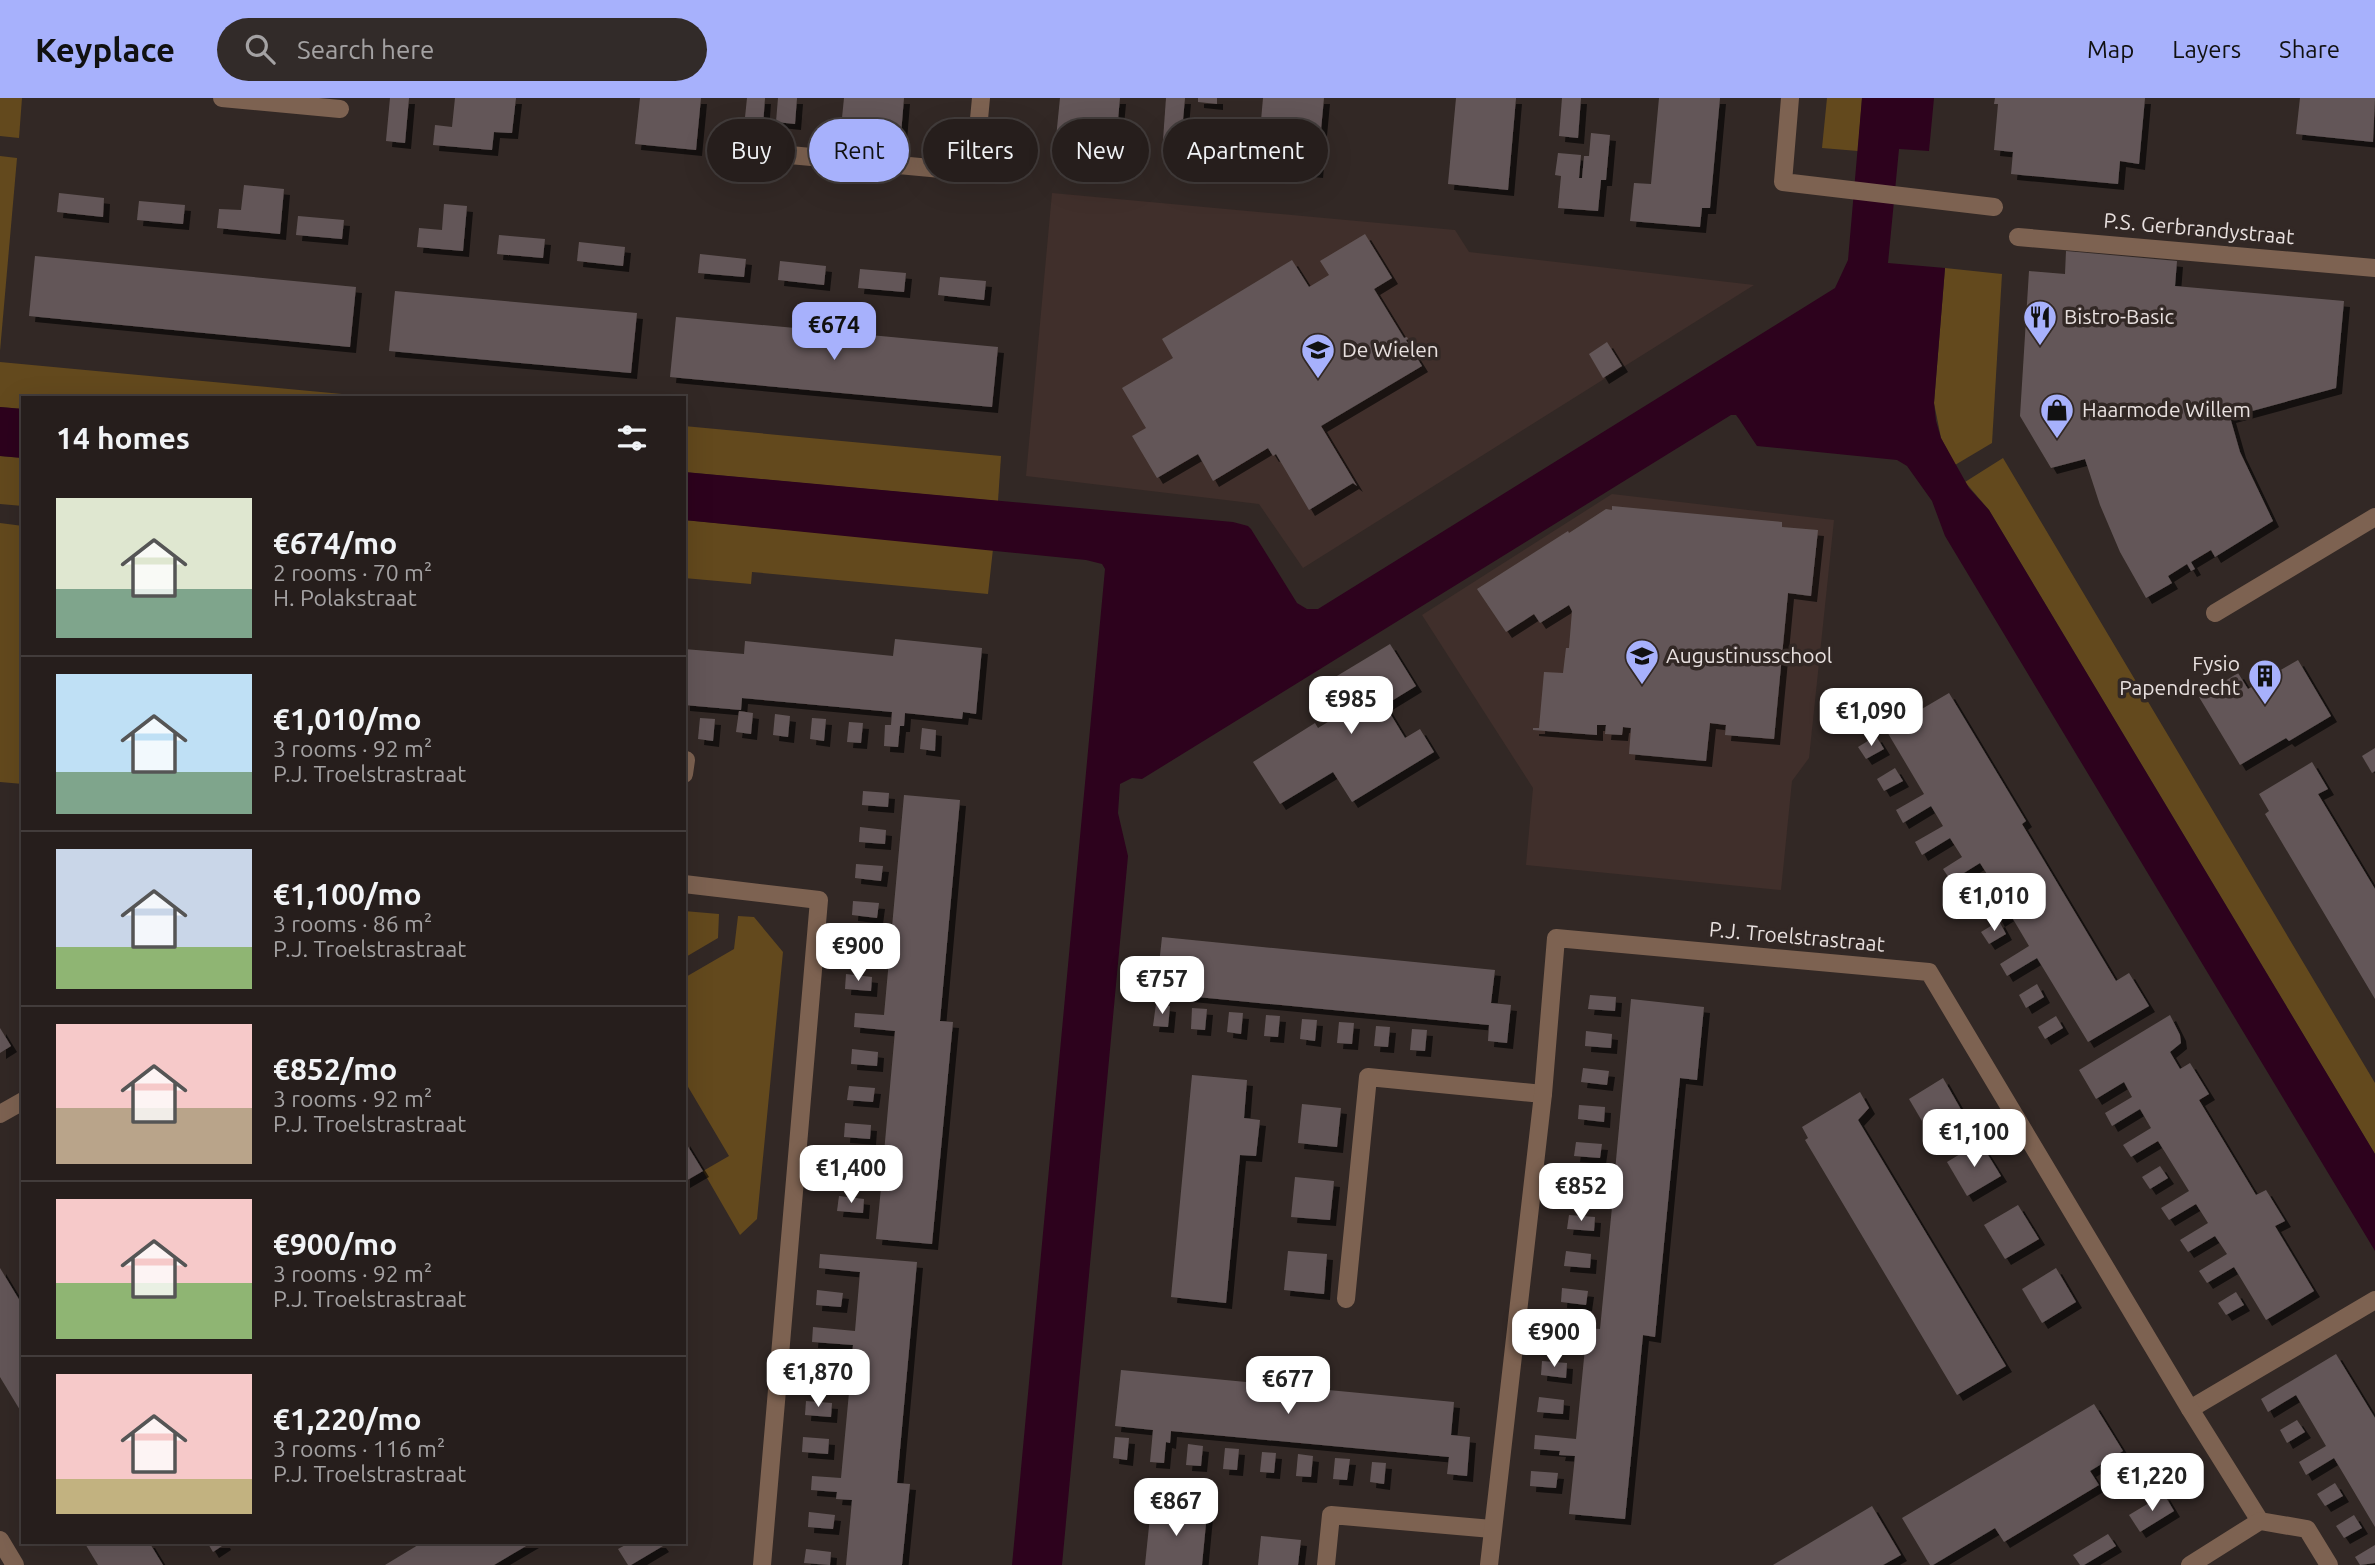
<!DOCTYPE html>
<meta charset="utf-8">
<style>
:root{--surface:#261e1c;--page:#322b29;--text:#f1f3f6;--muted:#a4a2a3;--line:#423c3b;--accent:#a7b1fc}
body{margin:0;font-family:Ubuntu,sans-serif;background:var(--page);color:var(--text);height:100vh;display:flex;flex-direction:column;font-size:26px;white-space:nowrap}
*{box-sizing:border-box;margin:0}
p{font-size:23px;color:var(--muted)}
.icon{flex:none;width:38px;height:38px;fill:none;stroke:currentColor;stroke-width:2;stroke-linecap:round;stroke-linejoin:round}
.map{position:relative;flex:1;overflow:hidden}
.side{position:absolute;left:21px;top:298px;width:665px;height:1148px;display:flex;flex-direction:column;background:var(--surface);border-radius:0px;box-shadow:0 7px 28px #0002,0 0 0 2px var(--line)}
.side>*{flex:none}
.hud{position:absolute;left:707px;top:21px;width:665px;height:63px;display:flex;gap:14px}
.price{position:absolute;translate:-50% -60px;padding:0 16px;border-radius:14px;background:#fff;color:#222;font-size:23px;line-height:46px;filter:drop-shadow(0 2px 4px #0008)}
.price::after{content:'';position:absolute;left:50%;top:42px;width:21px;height:16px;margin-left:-10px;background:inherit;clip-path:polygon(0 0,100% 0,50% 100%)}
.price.selected{background:var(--accent);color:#111}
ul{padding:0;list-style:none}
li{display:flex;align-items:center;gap:21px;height:175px;padding:0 35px}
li+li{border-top:2px solid var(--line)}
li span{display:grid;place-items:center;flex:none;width:196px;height:140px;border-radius:0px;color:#555}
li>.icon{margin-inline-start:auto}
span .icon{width:84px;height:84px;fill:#fffc;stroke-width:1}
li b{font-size:30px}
h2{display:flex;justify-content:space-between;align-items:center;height:84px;padding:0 35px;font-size:30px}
.chip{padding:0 24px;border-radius:32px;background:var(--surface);box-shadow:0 7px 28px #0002,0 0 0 2px var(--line);font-size:24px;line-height:63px}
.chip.selected{background:var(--accent);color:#111}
header{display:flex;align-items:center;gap:42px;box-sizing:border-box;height:98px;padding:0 35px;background:var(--accent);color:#111}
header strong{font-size:33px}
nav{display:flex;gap:38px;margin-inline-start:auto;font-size:24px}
.search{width:490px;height:63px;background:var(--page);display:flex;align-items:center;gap:18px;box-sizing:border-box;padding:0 24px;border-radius:38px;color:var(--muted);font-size:26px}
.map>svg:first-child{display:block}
</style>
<header>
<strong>Keyplace</strong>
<div class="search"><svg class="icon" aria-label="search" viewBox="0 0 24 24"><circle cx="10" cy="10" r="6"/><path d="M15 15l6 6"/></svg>Search here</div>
<nav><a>Map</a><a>Layers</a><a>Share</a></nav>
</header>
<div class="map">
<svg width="2375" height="1467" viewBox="0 0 2375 1467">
<defs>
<filter id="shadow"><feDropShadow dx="6" dy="6" stdDeviation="0" flood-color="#0009"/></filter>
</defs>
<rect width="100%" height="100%" fill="#322825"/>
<g fill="#402f2b">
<path d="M1052,95l403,37 14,22 285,33 -451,283 -44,-64 -233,-28z"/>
<path d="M1612,396l222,26 -25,238 -17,23 -11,109 -255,-25 7,-77 -111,-173z"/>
</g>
<g fill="#63491d">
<path d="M0,0h22l-3,40 -19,-2z"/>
<path d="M1827,0h35l-4,53 -36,-3z"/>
<path d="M0,58l17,2 -17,193z"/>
<path d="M1945,170l57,6 -10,169 -37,22 -14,-27 -7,-35z"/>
<path d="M0,264l374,35h-351v12l-23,-2z"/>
<path d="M684,328l317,30 -3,45 -314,-29z"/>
<path d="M0,358l23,2v48l-23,-2z"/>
<path d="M2003,360l372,625v71l-386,-644 -24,-28z"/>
<path d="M684,422l309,29 -5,45 -236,-22 -1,12 -67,-6z"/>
<path d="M0,425l23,3v258l-23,-2z"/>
<path d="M684,813l35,3 -1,24 -34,20z"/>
<path d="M738,818l16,1 29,35 -26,267 -17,16 -37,-64 26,-15 -45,-76v-102l50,-29z"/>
</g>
<g fill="#2d021d">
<path d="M1862,0h72l-5,53 -30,-2 -11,114 57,5 -11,135 2,18 5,17 28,50 20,22 386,644v97l-430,-715 -13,-35 -25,-35 -10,-6 -140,-14 -18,-27 -3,-4h-5l-589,364 -10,-1 -12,6 -2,29 10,43 -66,709h-50l93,-996 -3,-5 -16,-4 -402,-40v-48l549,50 15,4 3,3 46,74 10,6h11l517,-321 13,-28z"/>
<path d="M0,309l23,2v49l-23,-2z"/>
</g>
<g fill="#635758" filter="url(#shadow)">
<path d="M390,0h19l-4,45 -19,-2z"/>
<path d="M455,0h61l-4,35 -18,-1 -2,18 -59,-5 2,-20 17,2z"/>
<path d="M640,0h61l-5,52 -61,-6z"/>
<path d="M747,0h18l-3,41 -19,-2z"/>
<path d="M778,0h19l-2,26 -19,-2z"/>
<path d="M844,0h60l-3,36 -60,-6z"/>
<path d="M1060,0h60l-5,54h9l-2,21 -63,-5 3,-19 -7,-1z"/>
<path d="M1166,0h19l-4,44 -18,-2z"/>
<path d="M1198,0h19v6l-19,-2z"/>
<path d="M1263,0h61l-7,74 -60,-6z"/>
<path d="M1456,0h60l-8,92 -60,-6z"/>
<path d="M1562,0h19l-3,40 -19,-2z"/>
<path d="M1659,0h61l-10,110h-8l-2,19 -70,-6 4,-38 17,1z"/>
<path d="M1995,0h150l-6,66 -19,-3 -2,23 -107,-10 2,-22 -19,-2 4,-46h-4z"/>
<path d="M2300,0h75l-2,44 -77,-8z"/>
<path d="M1591,35l19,2 -4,45h-5l-3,31 -40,-3 3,-32 -6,-1 3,-22 23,2 -2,23h3l2,-22h5z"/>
<path d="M1195,39l18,2 -2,23 -19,-1z"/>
<path d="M244,87l40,4 -4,45 -63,-6 2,-19 22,1z"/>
<path d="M59,95l45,5 -1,19 -46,-5z"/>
<path d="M139,103l46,4 -2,19 -46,-4z"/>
<path d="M444,106l23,2 -4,45 -46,-4 2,-19 23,2z"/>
<path d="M298,118l46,4 -2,19 -46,-4z"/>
<path d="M1365,136l27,44 -18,11 30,49 3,-1 1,2 -2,1 16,26 -101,60 36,60 -4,-3 -44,27 -33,-56 -3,2 -5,-8 -55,33 -15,-27 -41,24 -25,-42 14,-8 -24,-40 51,-30 -11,-19 130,-79 17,27 20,-12 -9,-14z"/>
<path d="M499,137l46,4 -2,19 -46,-4z"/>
<path d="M579,144l46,5 -2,19 -46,-5z"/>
<path d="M2066,153l111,10 -2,25 169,15 -8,87 -106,29 10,35 33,69 -58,36 -4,-7 -20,12 4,7 -4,2 -4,-7 -19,12 4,7 -26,15 -26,-46 -20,-47 -15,-46 -34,9 -31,-52 9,-145 36,3z"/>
<path d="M700,156l46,5 -2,18 -46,-4z"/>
<path d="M35,158l321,31 -6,60 -321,-31z"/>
<path d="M780,163l46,5 -2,19 -46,-5z"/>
<path d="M860,171l46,4 -2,19 -46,-4z"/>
<path d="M940,179l46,4 -2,19 -46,-5z"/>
<path d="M395,193l242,22 -6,60 -242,-22z"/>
<path d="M676,219l322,30 -6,60 -322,-30z"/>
<path d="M1607,244l15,24 -19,12 -14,-24z"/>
<path d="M1612,408l170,16v5l36,3 -7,66 -23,-3 -14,146 -49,-4 1,-10 -16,-2 -4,38 -77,-7 2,-26 -8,-1 -1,8 -17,-1 1,-9h-9v10l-64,-5v-2h6l5,-56 19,1 3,-25h3l3,-37 -3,-6 -29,18 -6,-9 -28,18 -29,-43 91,-58 1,2 37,-24 6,1z"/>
<path d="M895,541l87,9 -6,66 -13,-2 -1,7 -57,-6 -1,13h-4l-2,21 -14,-1 1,-21h6l1,-13 -150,-14 -1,12 -57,-5v-56l60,5 1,-13 148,15z"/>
<path d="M1390,546l26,42 -31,19 20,33 15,-9 14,23 -82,50 -19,-30 -53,32 -27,-42 62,-39 3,5 28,-17 -19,-29z"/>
<path d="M2298,562l33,56 -42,25 -3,-3 -46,27 -41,-68 39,-24 10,16z"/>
<path d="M1949,595l77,128 -4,3 94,157 13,-8 20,33 -61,36 -51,-84 -30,18 -7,-12 29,-18 -19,-32 -11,7 -8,-14 -7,-3 -15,8 -7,-12 30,-18 -12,-19 -29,18 -8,-12 19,-12 -12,-19 -28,17 -7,-13 28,-16 -12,-20 -28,17 -7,-13 28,-16 -38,-64z"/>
<path d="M739,613l14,2 -2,21 -15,-2z"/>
<path d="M775,616l15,2 -2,21 -15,-2z"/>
<path d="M700,620l15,1 -2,22 -15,-2z"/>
<path d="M812,620l14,1 -2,22 -14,-2z"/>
<path d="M849,624l14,1 -2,20 -14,-1z"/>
<path d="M922,630l14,2 -1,21 -15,-2z"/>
<path d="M1876,638l8,13 -18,10 -8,-12z"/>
<path d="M2375,650v23l-3,2 -10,-17z"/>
<path d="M2312,664l16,27 -10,5 57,95v110l-110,-185 4,-3 -10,-17z"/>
<path d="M1895,670l8,13 -19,10 -7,-12z"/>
<path d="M863,693l26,2 -1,14 -26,-2z"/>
<path d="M904,697l56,5 -20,221 13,1 -21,222 -56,-5 6,-61 -41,-4 1,-15 41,5 12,-133 -41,-4 1,-14 29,2z"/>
<path d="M860,729l26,3 -1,14 -26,-2z"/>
<path d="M856,766l27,2 -2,15 -26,-3z"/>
<path d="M853,803l26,2 -2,15 -25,-3z"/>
<path d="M1999,823l7,13 -17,10 -8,-12z"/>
<path d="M850,839l25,3 -1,14 -26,-2z"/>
<path d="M1162,839l333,33 -4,33 20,2 -4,38 -19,-2 1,-16 -333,-32z"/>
<path d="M846,876l26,3 -1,14 -26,-2z"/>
<path d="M2037,886l7,13 -18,11 -7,-13z"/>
<path d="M1590,897l26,2 -1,14 -27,-2z"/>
<path d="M1631,901l73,8 -7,73 -17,-2 -25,259 -12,-2 -18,184 -56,-5 6,-58 -16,-1 1,-4 -26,-2 1,-14 41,4 11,-111 13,1 13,-132 -42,-4 1,-15 42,4z"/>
<path d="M1156,906l14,2 -2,21 -15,-1z"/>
<path d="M1192,910l15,1 -2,21 -14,-1z"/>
<path d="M1229,914l14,1 -2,21 -14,-2z"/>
<path d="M1266,917l14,1 -2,21 -14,-1z"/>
<path d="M2170,917l10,20 1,8 -11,9 10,17 10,-6 19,31 -10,6 57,95 10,-5 19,31 -10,5 39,65 -48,29 -32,-53 -27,16 -8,-12 28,-17 -12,-18 -27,16 -8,-12 28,-17 -12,-19 -27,16 -8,-12 28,-17 -31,-50 -27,16 -8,-12 28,-17 -11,-19 -28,17 -7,-13 27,-16 -8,-15 -28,17 -17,-29z"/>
<path d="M2056,918l7,12 -18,11 -7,-12z"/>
<path d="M1302,921l15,1 -2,21 -15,-2z"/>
<path d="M1339,924l15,1 -2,21 -15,-1z"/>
<path d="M1376,928l14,1 -2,20 -14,-1z"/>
<path d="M0,930l11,18 -11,7z"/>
<path d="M1412,931l15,1 -2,21 -15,-1z"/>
<path d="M1586,933l26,3 -1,14 -26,-2z"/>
<path d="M852,951l26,3 -1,14 -26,-2z"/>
<path d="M1583,970l26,3 -2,14 -26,-3z"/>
<path d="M1192,977l55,5 -3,38 16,2 -4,36 -16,-1 -14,148 -55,-6z"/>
<path d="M1943,980l20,35 -34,20 -20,-34z"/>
<path d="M849,988l26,2 -2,14 -26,-2z"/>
<path d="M1860,994l9,16 -11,12 148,246 -49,29 -152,-255 3,-2 -6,-11z"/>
<path d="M1302,1006l39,4 -4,39 -39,-4z"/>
<path d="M1579,1007l26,2 -1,15 -26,-3z"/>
<path d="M845,1025l26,2 -1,14 -26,-2z"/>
<path d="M684,1042l19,31 -19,11z"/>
<path d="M1576,1044l26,2 -2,14 -26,-2z"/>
<path d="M1980,1044l21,34 -34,20 -20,-34z"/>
<path d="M2160,1068l8,12 -18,11 -8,-12z"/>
<path d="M1295,1079l39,4 -4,39 -39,-3z"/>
<path d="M839,1098l25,3 -1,14 -26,-2z"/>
<path d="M2018,1107l21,34 -34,20 -21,-34z"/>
<path d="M1569,1117l26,2 -1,14 -27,-2z"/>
<path d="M1288,1153l39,3 -3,40 -40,-4z"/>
<path d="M1566,1153l25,3 -1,14 -26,-2z"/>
<path d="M820,1156l97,8 -20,221 13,1 -8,81h-56l6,-65 -16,-1 1,-7 -26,-2 1,-14 29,2 9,-96 -42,-4 2,-15 41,5 2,-23 -41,-3 1,-15 42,4 5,-59 -41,-4z"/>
<path d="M0,1170l23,38v109l-23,-38z"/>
<path d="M2056,1170l20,34 -34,21 -20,-34z"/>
<path d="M1562,1190l26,3 -2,14 -25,-3z"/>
<path d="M817,1192l26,3 -2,14 -25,-2z"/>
<path d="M2236,1194l8,13 -18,10 -8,-12z"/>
<path d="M1546,1226l25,3 -1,14 -26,-2z"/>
<path d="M2336,1256l39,64v109l-41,-69 -28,17 -7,-13 27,-16 -30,-51 -28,17 -7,-13z"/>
<path d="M1542,1263l25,2 -1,15 -25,-3z"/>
<path d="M1121,1272l333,32 -3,33 19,2 -3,39 -20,-2 2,-17 -278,-26 -1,12 -4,-1 -2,21 -14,-1 3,-32 -38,-4z"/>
<path d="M1539,1299l25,3 -1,14 -26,-2z"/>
<path d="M806,1303l26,2 -1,14 -26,-2z"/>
<path d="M2094,1306l29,47 -33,20 9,14 -95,57 -9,-14 -62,37h-3l-28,-47z"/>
<path d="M2297,1322l8,12 -18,11 -7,-13z"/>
<path d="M803,1339l26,2 -1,15 -26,-2z"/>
<path d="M1115,1339l14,1 -2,22 -14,-2z"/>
<path d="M1188,1346l15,2 -2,20 -15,-1z"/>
<path d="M1225,1350l14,1 -2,21 -14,-1z"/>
<path d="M1262,1354l14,1 -2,20 -14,-1z"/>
<path d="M1298,1356l15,2 -2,21 -15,-1z"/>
<path d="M1335,1360l15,1 -3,21 -14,-1z"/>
<path d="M1372,1364l14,1 -2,21 -14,-2z"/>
<path d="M1531,1373l27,2 -2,15 -26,-2z"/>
<path d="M2335,1385l8,13 -18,10 -8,-12z"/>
<path d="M2164,1396l10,17 -34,21 -11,-17z"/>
<path d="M1872,1408l29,49 -18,10h-110z"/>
<path d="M1151,1409l56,6 -5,52h-57z"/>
<path d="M809,1414l26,3 -2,14 -25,-2z"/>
<path d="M2354,1417l8,13 -18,10 -8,-12z"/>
<path d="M2108,1436l8,12 -32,19h-4l-7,-10z"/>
<path d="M1261,1438l40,4 -3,25h-40z"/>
<path d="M84,1444h65l14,23h-65z"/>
<path d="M207,1444h17l1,2 -12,8z"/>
<path d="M423,1444h110l-39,23h-109z"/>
<path d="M631,1444h29l3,4 -32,19h-3l-10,-16z"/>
<path d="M2375,1447v18l-15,2 -5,-8z"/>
<path d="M806,1451l25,3 -1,13 -26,-2z"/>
</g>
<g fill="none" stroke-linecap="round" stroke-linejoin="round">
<g stroke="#7d6251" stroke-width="18">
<path d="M222,0l118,11"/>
<path d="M1790,0l-7,84 211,25"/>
<path d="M768,55l206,19 7,-74"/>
<path d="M2018,139l357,31"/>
<path d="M2215,515l160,-96"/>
<path d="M684,676l2,-14"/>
<path d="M684,786l135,16 -57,665"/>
<path d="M0,1016l23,-13"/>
<path d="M1346,1201l22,-222 175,17"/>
<path d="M2190,1311l185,-109"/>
<path d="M0,1442l15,25"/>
<path d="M1326,1467l5,-50 161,14"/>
<path d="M1489,1467l54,-471 13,-156 373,34 261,437 70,112"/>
<path d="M2190,1467l70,-44 47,8 22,36"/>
</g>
</g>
<defs>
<g id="restaurant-pin" transform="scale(1.75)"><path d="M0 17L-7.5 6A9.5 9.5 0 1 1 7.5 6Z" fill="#a7b1fc" stroke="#322825"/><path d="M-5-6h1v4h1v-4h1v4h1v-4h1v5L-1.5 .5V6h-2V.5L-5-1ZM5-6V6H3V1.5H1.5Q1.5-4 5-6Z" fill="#111"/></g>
<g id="school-pin" transform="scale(1.75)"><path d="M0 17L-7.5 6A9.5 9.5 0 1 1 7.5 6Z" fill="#a7b1fc" stroke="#322825"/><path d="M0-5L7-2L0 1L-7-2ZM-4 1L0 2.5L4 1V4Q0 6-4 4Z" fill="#111"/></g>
<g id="shop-pin" transform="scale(1.75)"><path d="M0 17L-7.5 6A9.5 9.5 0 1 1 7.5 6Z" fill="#a7b1fc" stroke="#322825"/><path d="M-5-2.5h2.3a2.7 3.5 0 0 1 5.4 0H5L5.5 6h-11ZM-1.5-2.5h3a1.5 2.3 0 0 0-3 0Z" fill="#111"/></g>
<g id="building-pin" transform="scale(1.75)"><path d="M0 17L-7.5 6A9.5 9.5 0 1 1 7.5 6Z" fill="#a7b1fc" stroke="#322825"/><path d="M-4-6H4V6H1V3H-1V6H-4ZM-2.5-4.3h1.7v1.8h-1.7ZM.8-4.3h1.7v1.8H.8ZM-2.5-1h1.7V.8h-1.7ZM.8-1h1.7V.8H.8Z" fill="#111"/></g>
</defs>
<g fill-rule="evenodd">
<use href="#restaurant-pin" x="2040" y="219"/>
<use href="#school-pin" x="1318" y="252"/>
<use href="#shop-pin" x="2057" y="312"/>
<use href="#school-pin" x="1642" y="558"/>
<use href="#building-pin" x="2265" y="578"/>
</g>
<g text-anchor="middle" stroke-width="7" stroke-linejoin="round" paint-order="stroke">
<g font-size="21" fill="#e8e0df" stroke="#322825">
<text transform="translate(2199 131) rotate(5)" y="7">P.S. Gerbrandystraat</text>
<text transform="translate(1797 839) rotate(5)" y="7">P.J. Troelstrastraat</text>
</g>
<g font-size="21" fill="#e8e0df" stroke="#322825" text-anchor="start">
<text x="2064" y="226">Bistro-Basic</text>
<text x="1342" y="259">De Wielen</text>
<text x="2082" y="319">Haarmode Willem</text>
<text x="1666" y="565">Augustinusschool</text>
<text x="2240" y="573" text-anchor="end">Fysio<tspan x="2240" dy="24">Papendrecht</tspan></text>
</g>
</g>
</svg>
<b class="price selected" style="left:834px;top:264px">€674</b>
<b class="price" style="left:1351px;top:638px">€985</b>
<b class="price" style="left:1871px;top:650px">€1,090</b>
<b class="price" style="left:1994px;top:835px">€1,010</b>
<b class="price" style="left:858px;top:885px">€900</b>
<b class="price" style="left:1162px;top:918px">€757</b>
<b class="price" style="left:1974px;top:1071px">€1,100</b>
<b class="price" style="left:851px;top:1107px">€1,400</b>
<b class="price" style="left:1581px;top:1125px">€852</b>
<b class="price" style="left:1554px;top:1271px">€900</b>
<b class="price" style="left:818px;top:1311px">€1,870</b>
<b class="price" style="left:1288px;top:1318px">€677</b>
<b class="price" style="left:2152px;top:1415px">€1,220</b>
<b class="price" style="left:1176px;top:1440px">€867</b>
<div class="hud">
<a class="chip">Buy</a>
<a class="chip selected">Rent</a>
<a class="chip">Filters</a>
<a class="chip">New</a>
<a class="chip">Apartment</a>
</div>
<section class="side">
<h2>14 homes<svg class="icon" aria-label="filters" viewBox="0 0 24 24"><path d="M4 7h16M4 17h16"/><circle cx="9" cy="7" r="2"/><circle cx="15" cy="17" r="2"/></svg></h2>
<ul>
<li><span style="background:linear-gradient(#dfe7d0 65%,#7fa58c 0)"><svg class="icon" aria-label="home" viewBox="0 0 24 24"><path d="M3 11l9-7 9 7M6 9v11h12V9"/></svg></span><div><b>€674/mo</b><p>2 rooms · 70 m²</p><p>H. Polakstraat</p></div></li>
<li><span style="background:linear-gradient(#bfe0f5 70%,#7fa58c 0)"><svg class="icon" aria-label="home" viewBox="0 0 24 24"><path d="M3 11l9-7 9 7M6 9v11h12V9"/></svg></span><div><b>€1,010/mo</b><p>3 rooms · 92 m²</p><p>P.J. Troelstrastraat</p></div></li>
<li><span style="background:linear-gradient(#c9d6e8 70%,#8fb573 0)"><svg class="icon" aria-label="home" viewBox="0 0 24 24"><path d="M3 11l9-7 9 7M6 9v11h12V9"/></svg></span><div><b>€1,100/mo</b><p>3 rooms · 86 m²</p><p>P.J. Troelstrastraat</p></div></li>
<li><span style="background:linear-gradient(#f6c9c9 60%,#b9a48a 0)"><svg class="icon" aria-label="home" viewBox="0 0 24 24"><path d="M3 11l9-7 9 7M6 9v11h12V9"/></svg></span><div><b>€852/mo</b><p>3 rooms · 92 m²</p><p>P.J. Troelstrastraat</p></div></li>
<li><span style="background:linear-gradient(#f6c9c9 60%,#8fb573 0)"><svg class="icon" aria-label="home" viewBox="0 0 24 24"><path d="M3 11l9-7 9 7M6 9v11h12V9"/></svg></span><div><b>€900/mo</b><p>3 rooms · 92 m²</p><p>P.J. Troelstrastraat</p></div></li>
<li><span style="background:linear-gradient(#f6c9c9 75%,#c2b280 0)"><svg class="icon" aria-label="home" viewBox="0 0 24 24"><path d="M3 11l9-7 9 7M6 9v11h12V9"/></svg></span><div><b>€1,220/mo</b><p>3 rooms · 116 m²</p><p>P.J. Troelstrastraat</p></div></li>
</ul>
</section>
</div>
